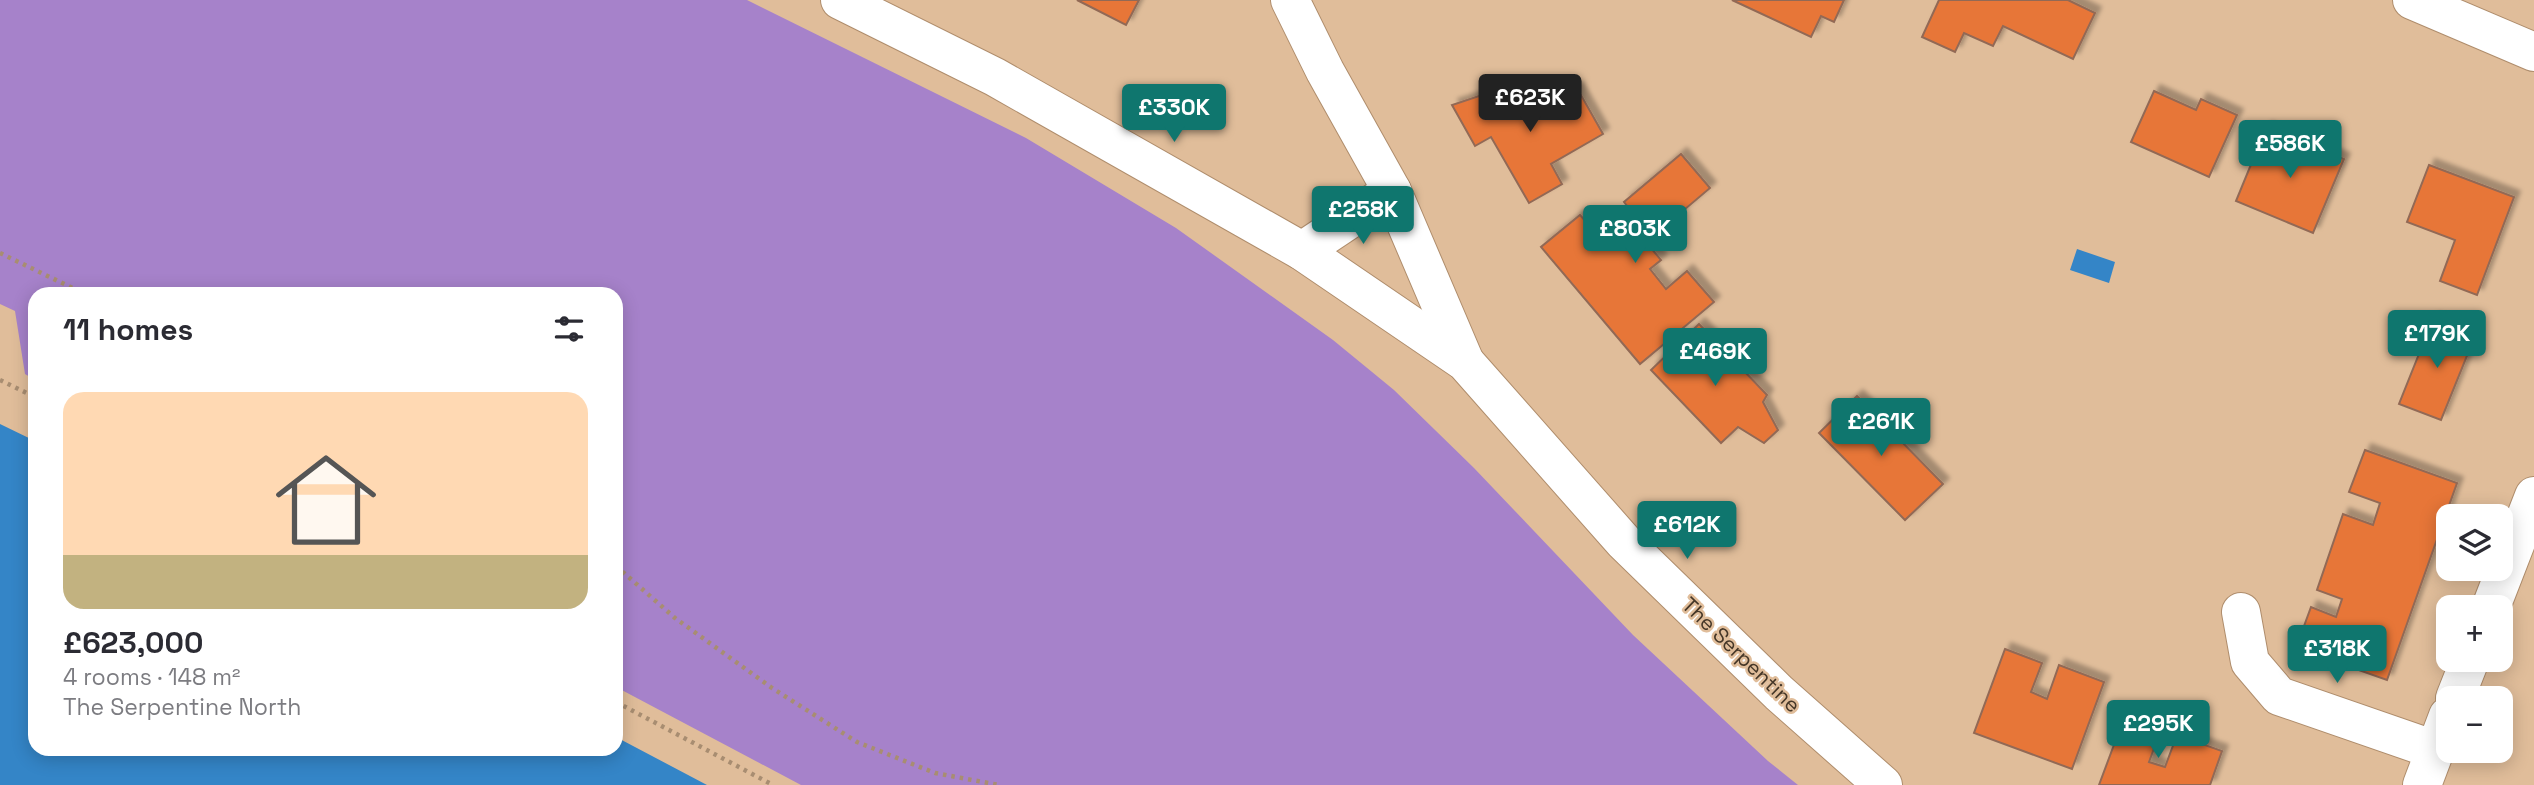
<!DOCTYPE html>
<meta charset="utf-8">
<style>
:root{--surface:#fff;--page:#f2f2f3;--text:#2b2b33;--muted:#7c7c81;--line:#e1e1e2;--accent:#0f766e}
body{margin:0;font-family:"Space Grotesk",sans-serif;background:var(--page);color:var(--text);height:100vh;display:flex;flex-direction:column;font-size:26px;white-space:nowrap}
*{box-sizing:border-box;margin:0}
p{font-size:23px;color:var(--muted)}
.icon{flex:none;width:38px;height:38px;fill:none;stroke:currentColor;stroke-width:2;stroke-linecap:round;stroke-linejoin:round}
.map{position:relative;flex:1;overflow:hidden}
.side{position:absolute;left:28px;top:287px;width:595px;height:469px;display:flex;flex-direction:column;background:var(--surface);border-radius:21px;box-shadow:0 4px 18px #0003}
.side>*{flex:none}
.tools{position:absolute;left:2436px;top:504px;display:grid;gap:14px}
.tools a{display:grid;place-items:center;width:77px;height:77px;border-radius:14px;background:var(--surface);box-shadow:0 4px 18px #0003;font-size:35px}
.price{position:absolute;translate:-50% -60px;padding:0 16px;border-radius:7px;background:var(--accent);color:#fff;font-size:23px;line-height:46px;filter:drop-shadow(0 2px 4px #0008)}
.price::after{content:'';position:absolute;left:50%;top:42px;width:21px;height:16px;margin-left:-10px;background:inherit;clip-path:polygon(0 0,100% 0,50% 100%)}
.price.selected{background:#222;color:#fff}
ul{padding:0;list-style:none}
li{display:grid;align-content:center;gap:14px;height:371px;padding:0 35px}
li+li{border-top:2px solid var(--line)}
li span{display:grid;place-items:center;height:217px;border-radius:21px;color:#555}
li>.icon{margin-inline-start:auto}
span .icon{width:126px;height:126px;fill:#fffc;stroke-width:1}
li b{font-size:30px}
h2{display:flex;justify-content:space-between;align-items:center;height:84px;padding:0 35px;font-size:30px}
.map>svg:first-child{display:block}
</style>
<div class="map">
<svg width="2534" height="785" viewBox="0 0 2534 785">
<defs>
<filter id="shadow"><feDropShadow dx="6" dy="-6" stdDeviation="2" flood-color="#0004"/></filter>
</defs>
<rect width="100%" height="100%" fill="#e0bd9a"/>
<path fill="#a682ca" d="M0,0h747l279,138 150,90 157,112 61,50 80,78 159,167 135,126 30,24h-997l-185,-98v-393h-581v86l-10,-6 -10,-63 -15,-7z"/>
<g fill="#3485c7">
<path d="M2077,249l38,13 -6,21 -39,-13z"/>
<path d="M0,424l35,17v308h581v-12l91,48h-707z"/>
</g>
<g fill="#e77639" stroke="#926955" stroke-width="2" filter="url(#shadow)">
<path d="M1077,0h62l-13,25z"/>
<path d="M1732,0h112l-10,22 -13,-6 -10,21z"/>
<path d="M1939,0h129l27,13 -22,46 -70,-33 -10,20 -29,-13 -9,19 -33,-15z"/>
<path d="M1509,86l20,29 48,-27 26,46 -52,30 11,20 -33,19 -38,-66 -16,9 -23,-41z"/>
<path d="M2154,91l42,19 5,-11 36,16 -28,62 -78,-35z"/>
<path d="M2266,128l78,31 -31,74 -77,-32z"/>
<path d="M1681,154l29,34 -64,54 15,18 -11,9 16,20 21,-18 27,31 -74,62 -99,-117 39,-32 24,27 31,-26 -11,-14z"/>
<path d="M2429,165l85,32 -37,98 -37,-14 15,-41 -48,-18z"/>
<path d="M2433,319l42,17 -34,84 -42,-16z"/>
<path d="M1699,324l68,71 -4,7 15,28 -14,13 -26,-16 -17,16 -70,-73z"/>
<path d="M1857,396l86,88 -38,36 -86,-87z"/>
<path d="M2365,450l92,33 -70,197 -91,-32 15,-41 25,10 6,-18 -25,-9 26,-76 30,11 7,-22 -31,-11z"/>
<path d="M2005,649l37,14 -11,29 16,7 12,-34 45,17 -32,87 -98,-36z"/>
<path d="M2124,718l36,14 -11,30 16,5 12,-32 45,16 -12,34h-111z"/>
</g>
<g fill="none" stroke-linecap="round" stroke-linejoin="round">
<g stroke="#af8d6c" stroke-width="40">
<g id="minor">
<path d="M840,0l155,77 307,174 163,111 159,180 155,151 104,92"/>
<path d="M1290,0l35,71 67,120 73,171"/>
<path d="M2412,0l122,52"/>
<path d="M1302,251l90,-60"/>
<path d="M2491,607l43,-111"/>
<path d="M2241,612l9,50 29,34 156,54"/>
<path d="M2455,698l15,-38"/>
<path d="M2422,785l26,-69"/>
</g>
</g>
<g stroke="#a88d71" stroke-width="4.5" stroke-dasharray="3.5 5" stroke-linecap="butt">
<path d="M0,253l85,41"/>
<path d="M0,380l35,17"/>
<path d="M616,566l59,52 97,70 85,54 78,31 64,12"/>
<path d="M616,702l157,83"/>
</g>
<use href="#minor" stroke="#fff" stroke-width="38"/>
</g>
<g text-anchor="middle" stroke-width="5" stroke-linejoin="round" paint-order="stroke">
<g font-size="21" fill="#453728" stroke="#e0bd9a">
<text transform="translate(1741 655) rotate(44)" y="7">The Serpentine</text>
</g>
</g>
</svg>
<div class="tools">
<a><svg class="icon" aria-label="layers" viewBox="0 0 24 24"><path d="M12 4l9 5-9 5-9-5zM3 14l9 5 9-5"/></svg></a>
<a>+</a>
<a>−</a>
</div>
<b class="price selected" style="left:1530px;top:134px">£623K</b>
<b class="price" style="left:1174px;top:144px">£330K</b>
<b class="price" style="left:2290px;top:180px">£586K</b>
<b class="price" style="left:1363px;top:246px">£258K</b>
<b class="price" style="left:1635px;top:265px">£803K</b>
<b class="price" style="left:2437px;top:370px">£179K</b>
<b class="price" style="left:1715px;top:388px">£469K</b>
<b class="price" style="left:1881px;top:458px">£261K</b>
<b class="price" style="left:1687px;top:561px">£612K</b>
<b class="price" style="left:2337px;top:685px">£318K</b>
<b class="price" style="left:2158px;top:760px">£295K</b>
<section class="side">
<h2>11 homes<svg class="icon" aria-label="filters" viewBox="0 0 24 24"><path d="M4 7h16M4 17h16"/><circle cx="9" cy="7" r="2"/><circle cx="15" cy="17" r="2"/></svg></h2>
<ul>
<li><span style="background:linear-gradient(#ffd9b3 75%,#c2b280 0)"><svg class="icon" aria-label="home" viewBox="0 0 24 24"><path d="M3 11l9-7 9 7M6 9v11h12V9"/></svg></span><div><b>£623,000</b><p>4 rooms · 148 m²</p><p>The Serpentine North</p></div></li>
</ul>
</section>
</div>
